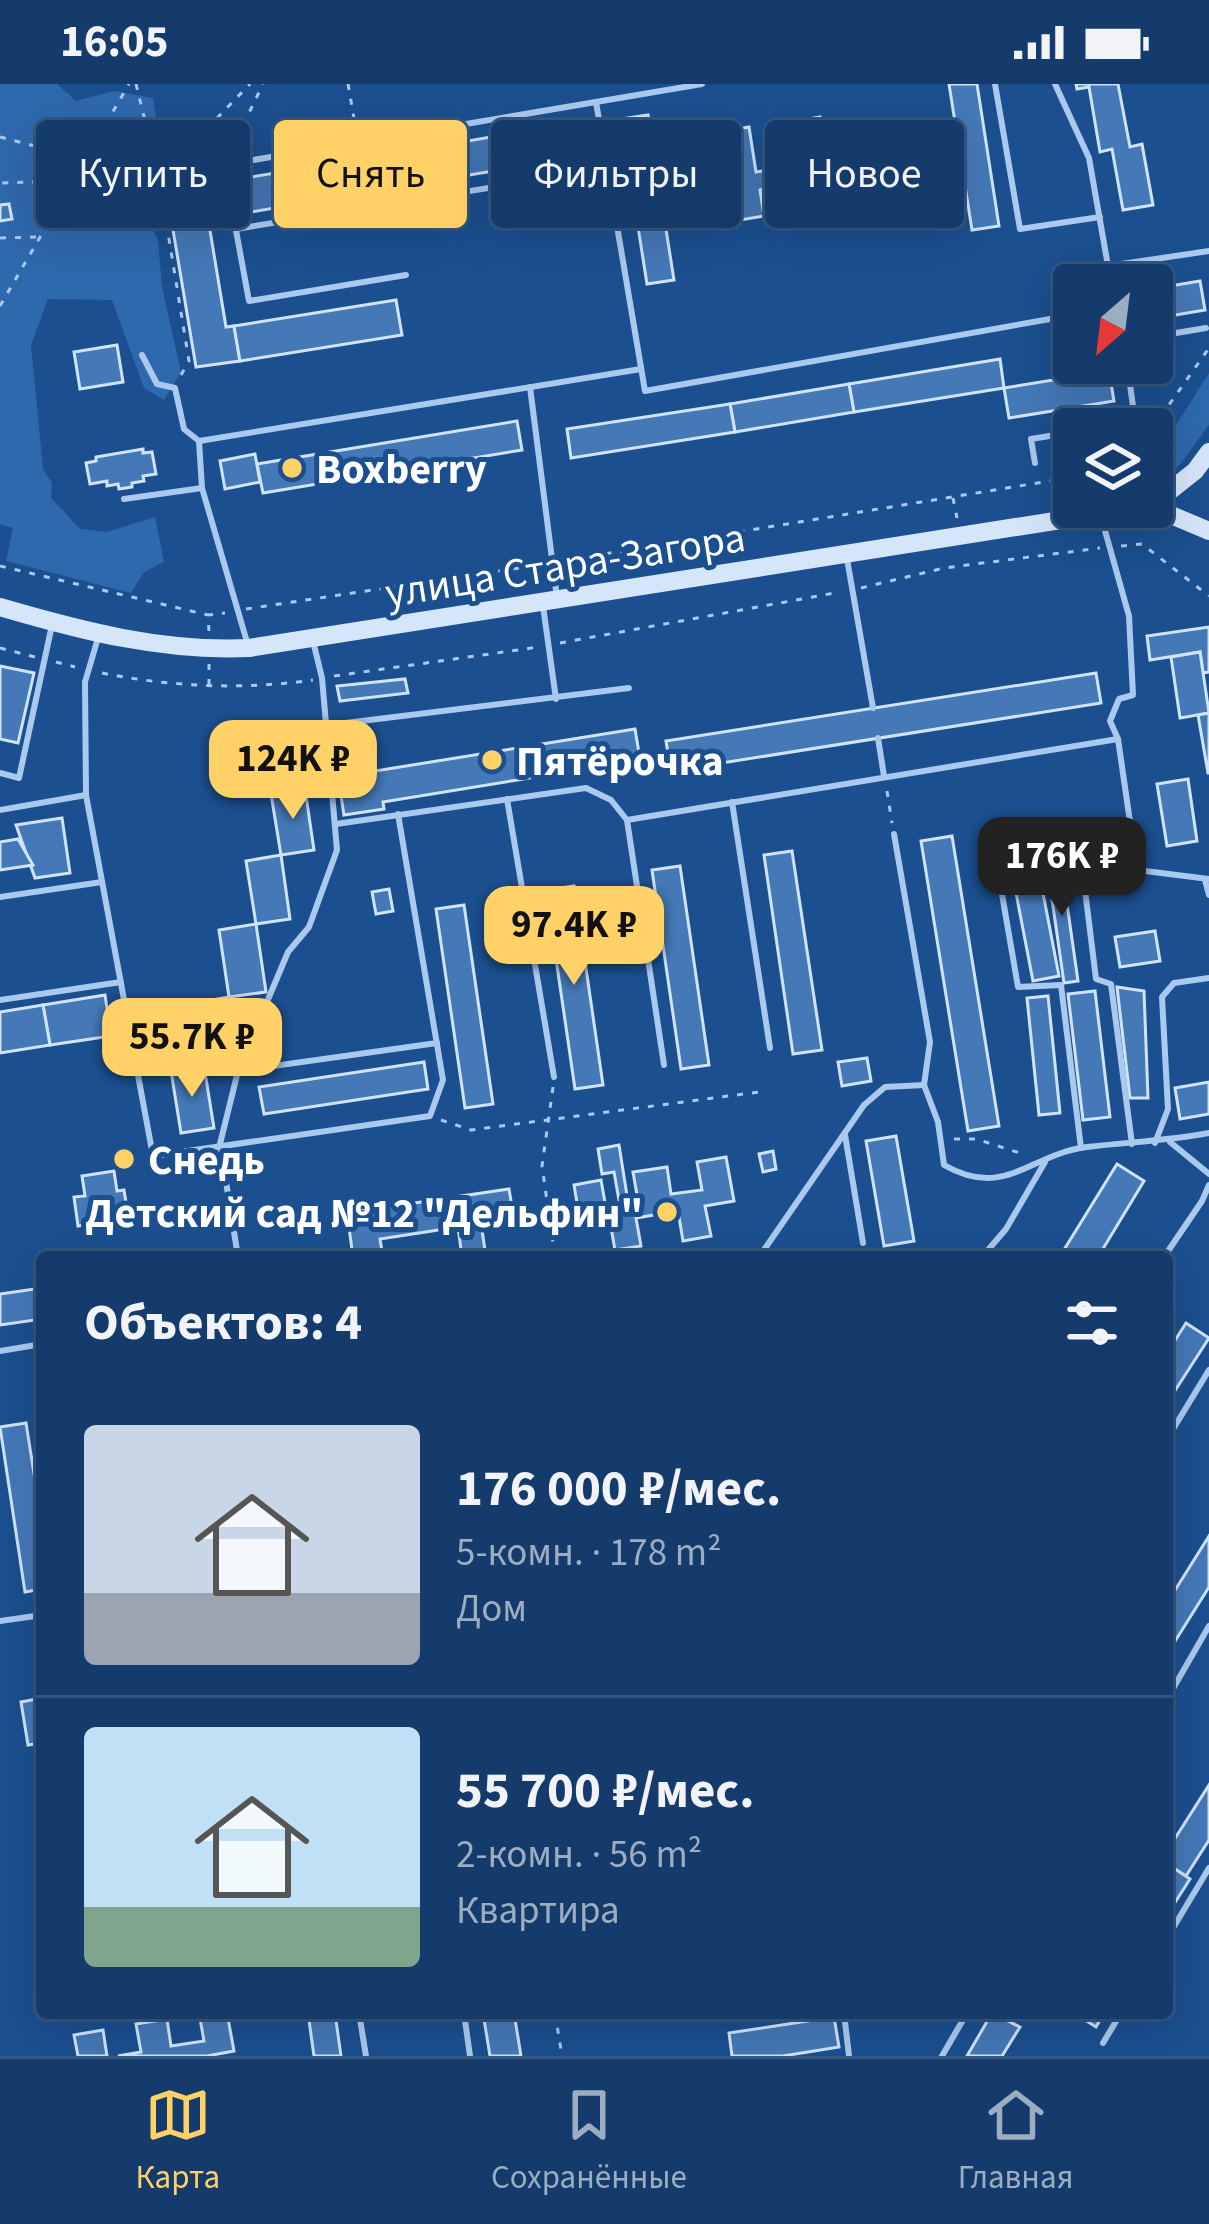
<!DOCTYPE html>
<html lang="ru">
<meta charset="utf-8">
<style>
:root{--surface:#143b6b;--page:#1d4271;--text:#f1f3f6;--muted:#9dadc1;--line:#33557e;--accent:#ffd166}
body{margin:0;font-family:"Source Sans 3",sans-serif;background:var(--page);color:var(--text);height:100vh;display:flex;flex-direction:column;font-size:45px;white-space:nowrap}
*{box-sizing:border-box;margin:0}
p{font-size:39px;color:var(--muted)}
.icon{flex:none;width:66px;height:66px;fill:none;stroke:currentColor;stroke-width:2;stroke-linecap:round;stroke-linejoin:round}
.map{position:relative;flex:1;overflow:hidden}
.panel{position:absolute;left:36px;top:1167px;width:1137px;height:768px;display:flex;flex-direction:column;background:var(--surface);border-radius:12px;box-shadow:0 12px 48px #0002,0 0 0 3px var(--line)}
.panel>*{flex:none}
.banner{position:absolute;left:36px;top:36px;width:1137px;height:108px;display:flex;gap:24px}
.needle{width:78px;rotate:208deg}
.controls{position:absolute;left:1053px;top:180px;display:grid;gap:24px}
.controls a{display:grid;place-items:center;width:120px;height:120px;border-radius:12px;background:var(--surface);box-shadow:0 12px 48px #0002,0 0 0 3px var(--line);font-size:60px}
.price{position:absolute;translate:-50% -102px;padding:0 27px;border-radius:24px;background:var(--accent);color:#111;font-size:39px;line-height:78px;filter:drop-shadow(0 3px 6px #0008)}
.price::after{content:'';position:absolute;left:50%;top:72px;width:36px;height:27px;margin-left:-18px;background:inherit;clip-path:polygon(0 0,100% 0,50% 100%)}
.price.active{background:#222;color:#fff}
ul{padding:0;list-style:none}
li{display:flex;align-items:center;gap:36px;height:300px;padding:0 48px}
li+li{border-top:3px solid var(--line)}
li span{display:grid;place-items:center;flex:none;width:336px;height:240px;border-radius:12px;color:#555}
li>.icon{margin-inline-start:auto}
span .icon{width:144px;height:144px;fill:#fffc;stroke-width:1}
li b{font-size:51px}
h2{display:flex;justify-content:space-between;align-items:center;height:144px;padding:0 48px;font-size:51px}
.chip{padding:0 42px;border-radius:12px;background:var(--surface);box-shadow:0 12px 48px #0002,0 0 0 3px var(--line);font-size:42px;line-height:108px}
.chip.active{background:var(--accent);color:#111}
.status{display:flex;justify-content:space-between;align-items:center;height:84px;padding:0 60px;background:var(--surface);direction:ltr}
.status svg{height:33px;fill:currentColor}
.dock{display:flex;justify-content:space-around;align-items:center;height:168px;border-top:3px solid var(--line);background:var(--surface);font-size:33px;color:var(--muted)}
.dock a{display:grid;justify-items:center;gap:6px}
.dock .active{color:var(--accent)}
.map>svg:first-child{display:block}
</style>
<div class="status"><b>16:05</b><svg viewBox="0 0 49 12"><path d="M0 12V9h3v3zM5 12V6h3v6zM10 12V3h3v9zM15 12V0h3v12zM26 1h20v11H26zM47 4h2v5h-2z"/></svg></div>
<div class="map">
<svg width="1209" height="1972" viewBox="0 0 1209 1972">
<rect width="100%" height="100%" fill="#1b4f8f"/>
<g fill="#2e69ad">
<path d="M0,0h57l19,17 38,-10 39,7 6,38 -16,76 15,28 4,47 19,85 -17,28 -20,-12 -32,-88 -64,-1 -17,46 12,124 9,14 -1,15 29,31 27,3 48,-15 9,45 -20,10 -13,21 -125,-32 7,-33 -13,-4z"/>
<path d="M1209,289v52l-28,38 -29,27v-27z"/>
</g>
<g fill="#4478b7" stroke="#cfe3fa" stroke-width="3">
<path d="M949,0h28l22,142 -27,4z"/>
<path d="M1076,0h42l12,63 12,-3 11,61 -30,5 -11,-61 -12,3 -11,-65 -12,2z"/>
<path d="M648,31l26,165 -27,4 -26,-165z"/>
<path d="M820,33l15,88 -30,5 -4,-27 -41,7 4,26 -30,5 -15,-89 30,-5 7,45 42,-7 -7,-43z"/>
<path d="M585,37l5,34 -169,28 -6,-33z"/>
<path d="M415,66l6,33 -170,29 -6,-34z"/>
<path d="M203,104l23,139 8,-1 6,35 -44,6 -29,-173z"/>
<path d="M9,120l3,15 -12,2v-16z"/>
<path d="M1200,197l5,29 -53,9v-30z"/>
<path d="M396,216l6,35 -162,26 -6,-35z"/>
<path d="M117,261l6,37 -43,7 -6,-37z"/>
<path d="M1000,275l4,29 -150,24 -5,-28z"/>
<path d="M1109,287l5,30 -105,17 -5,-30z"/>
<path d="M849,300l5,28 -119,20 -5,-28z"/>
<path d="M730,320l5,28 -164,26 -4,-29z"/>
<path d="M517,337l5,29 -259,43 -6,-29z"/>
<path d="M143,365v4l9,-1 4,22 -13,2 1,5 -12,2v4l-13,2 -1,-5 -11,2v-5l-17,3 -4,-21 10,-2v-4z"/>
<path d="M255,370l5,28 -35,7 -5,-28z"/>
<path d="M1209,543v45l-6,1 -3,-21 -50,8 -3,-24z"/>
<path d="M1200,568l9,61 -29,5 -9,-61z"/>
<path d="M0,582l34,7 -16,70 -18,-4z"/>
<path d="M1096,589l5,30 -430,68 -5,-30z"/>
<path d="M405,595l3,14 -68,8 -3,-15z"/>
<path d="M1209,629v60h-1l-10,-58z"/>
<path d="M635,645l6,36 -49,8 -1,-5 -208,34 1,7 -40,6 -6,-38z"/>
<path d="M1188,695l9,62 -30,5 -10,-62z"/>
<path d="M305,705l9,61 -33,5 -10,-61z"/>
<path d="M62,734l8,55 -35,5 -19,-53z"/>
<path d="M952,752l47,290 -31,5 -47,-290z"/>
<path d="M18,755l15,26 -33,5v-28z"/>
<path d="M792,767l30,199 -29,4 -29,-199z"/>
<path d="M281,771l9,64 -34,5 -10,-63z"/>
<path d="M1060,771l18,126 -14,2 -18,-126z"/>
<path d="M680,782l29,199 -28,4 -29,-199z"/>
<path d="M574,802l29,199 -28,4 -29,-199z"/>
<path d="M1042,804l17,88 -26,5 -17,-88z"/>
<path d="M389,805l4,22 -17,3 -4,-22z"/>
<path d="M464,821l29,199 -28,4 -29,-199z"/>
<path d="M256,840l10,68 -37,5 -10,-67z"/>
<path d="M1155,847l5,30 -40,6 -5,-30z"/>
<path d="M1117,903l27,4 4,107h-18z"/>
<path d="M1095,907l15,126 -27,3 -15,-126z"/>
<path d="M105,911l6,41 -61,9 -7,-40z"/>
<path d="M1048,912l12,117 -21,2 -12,-117z"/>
<path d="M229,913l10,64 -35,5 -10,-63z"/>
<path d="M43,921l7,40 -50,8v-41z"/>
<path d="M867,974l4,23 -29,5 -4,-24z"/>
<path d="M424,978l4,27 -164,25 -5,-27z"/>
<path d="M204,982l10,62 -33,5 -10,-62z"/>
<path d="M1209,998v32l-29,5 -5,-31z"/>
<path d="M896,1052l18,105 -30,5 -18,-105z"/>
<path d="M619,1061l9,57 10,-1 -5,-29 34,-5 4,27 31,-4 -5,-28 29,-5 8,44 -29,5 6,30 -28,5 -5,-30 -42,7 5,28 -26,4 -5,-28 -29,5 -7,-42 27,-5 5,28 14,-2 -6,-34 -12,2 -4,-25z"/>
<path d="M773,1067l3,18 -13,3 -4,-18z"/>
<path d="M1117,1080l27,17 -46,76h-29l-7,-4z"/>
<path d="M114,1087l3,20 7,-1 3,19 -6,11 -43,6 -4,-29 11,-1 -3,-20z"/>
<path d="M509,1105l5,30 -33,4 5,34h-24l-4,-30 -78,12 3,18h-30l-6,-44z"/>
<path d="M42,1204v31l-42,6v-31z"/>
<path d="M1186,1239l23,15 -42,65v-50z"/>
<path d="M26,1339l16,101v65l-17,3 -25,-165z"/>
<path d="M1209,1452v51l-42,67v-51z"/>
<path d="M42,1614v45l-14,2 -7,-43z"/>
<path d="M1209,1701v55l-23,36 -19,-12v-13z"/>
<path d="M1169,1781l21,14 -23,36v-48z"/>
<path d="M199,1929h28l7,38 -27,5h-89l23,-4 -5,-28 31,-5 4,27 33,-5z"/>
<path d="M308,1929h27l6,43h-27z"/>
<path d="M483,1929h31l7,43h-31z"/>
<path d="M992,1929l28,14 -18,29h-35z"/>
<path d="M1074,1929h30l-8,14z"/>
<path d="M834,1933l5,30 -56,9h-51l-3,-23z"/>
<path d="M103,1946l4,26h-29l-4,-21z"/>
</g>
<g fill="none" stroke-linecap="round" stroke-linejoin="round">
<g stroke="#a9c9ee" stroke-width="3" stroke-dasharray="6 9" stroke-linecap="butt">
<path d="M136,0l23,94 91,-94"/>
<path d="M348,0l8,46"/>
<path d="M0,53l159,41 -159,5"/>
<path d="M230,68l33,-68"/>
<path d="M0,154l40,-1"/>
<path d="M0,222l129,-222"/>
<path d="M181,291l8,-14 -30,-183 52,-11"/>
<path d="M1152,345l57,-81"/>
<path d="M953,414l4,20"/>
<path d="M1121,462l21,-2 67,52"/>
<path d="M561,477l513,-84"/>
<path d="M0,482l208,49"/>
<path d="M861,504l83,-20 156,-20"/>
<path d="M246,525l293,-44"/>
<path d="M209,547l-1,-16 17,-2"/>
<path d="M560,559l280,-51"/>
<path d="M0,564l35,9"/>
<path d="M56,578l19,5"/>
<path d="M102,589c70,14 141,17 211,7"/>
<path d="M334,592l205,-29"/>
<path d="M209,601v-21"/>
<path d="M887,707l5,32"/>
<path d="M553,1003l-11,79 13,91"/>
<path d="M441,1036l30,10 288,-38"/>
<path d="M954,1055h22l50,16"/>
<path d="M555,1929l7,43"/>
</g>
<g stroke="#a9c9ee" stroke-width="6">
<path d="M995,0l25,145 80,-12"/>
<path d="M1055,0l34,74 19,108"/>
<path d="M596,18l49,289 422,-75 7,-26"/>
<path d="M236,145l295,-48"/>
<path d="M406,191l-157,26 -25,-136 478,-81"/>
<path d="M1081,201l27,-19 101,-15"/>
<path d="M1067,232l7,15"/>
<path d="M1152,253l54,-9"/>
<path d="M142,271l15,29 18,4 9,41 15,12 3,47 45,154"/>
<path d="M530,303l27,211"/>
<path d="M1088,345l47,-8 -8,-58"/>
<path d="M199,357l442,-72"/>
<path d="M1035,379l-4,-24 43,-7"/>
<path d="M124,415l78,-11"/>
<path d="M1102,436l27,96 4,79 -14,4 -9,22 8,18"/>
<path d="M847,475l26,149"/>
<path d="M543,522l13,93"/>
<path d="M98,554l-13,44 1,113 67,361 277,-40 13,-36 -45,-266"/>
<path d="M329,641l300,-37"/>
<path d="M878,654l6,38"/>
<path d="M0,689l19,5 33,-153"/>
<path d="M507,715l47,278"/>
<path d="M732,718l38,246"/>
<path d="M0,726l86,-15"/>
<path d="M627,736l37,245"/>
<path d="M336,740l250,-36 25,12 16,20 491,-81 19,131 72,9"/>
<path d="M894,750l36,208 -6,43 14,37 6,43c61,35 86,-11 143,-18 41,-5 81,-6 122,-14"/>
<path d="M1083,790l54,-4"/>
<path d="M1205,796l4,15"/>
<path d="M0,813l102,-15"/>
<path d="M0,916l121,-18"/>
<path d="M238,987l199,-28"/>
<path d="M845,1051l18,108"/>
<path d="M1170,1058l39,32"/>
<path d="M1155,1059l13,-34 -6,-112 12,-14 35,-5"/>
<path d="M1081,1064l-20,-163 -43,2 -20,-116 8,-20 48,-10 19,10 10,23 13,105 15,5 21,160"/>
<path d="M238,1173l-18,-113 18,-73 50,-119 21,-25 28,-77 -15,-172 -9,-37"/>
<path d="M759,1173l105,-152 21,-18 39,-2"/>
<path d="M982,1173l24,-28 39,-67"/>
<path d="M1164,1173l38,-56 7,-16"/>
<path d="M0,1267l42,-7"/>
<path d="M1167,1355l42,-69"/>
<path d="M0,1537l42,-6"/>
<path d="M1167,1615l42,-73"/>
<path d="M1167,1854l42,-70"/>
<path d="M359,1929l7,43"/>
<path d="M464,1929l6,43"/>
<path d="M844,1929l5,43"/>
<path d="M1103,1959l18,-30"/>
<path d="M942,1972l25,-43"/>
</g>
<g stroke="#d6e6fa" stroke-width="18">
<path d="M1152,421l43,-34 14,-19"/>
<path d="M1152,423l57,24"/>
<path d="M0,523c82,24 163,45 249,41l894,-141"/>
</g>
</g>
<g fill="#ffd166" stroke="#1b4f8f" stroke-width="4.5">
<circle cx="292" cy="384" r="12"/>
<circle cx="492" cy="676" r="12"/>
<circle cx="124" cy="1075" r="12"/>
<circle cx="667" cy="1128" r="12"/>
</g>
<g text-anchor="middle" stroke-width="10" stroke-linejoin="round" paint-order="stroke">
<g font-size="42" font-weight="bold" fill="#fff" stroke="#1b4f8f" text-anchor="start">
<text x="316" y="399">Boxberry</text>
<text x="516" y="691">Пятёрочка</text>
<text x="148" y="1090">Снедь</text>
<text x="643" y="1143" text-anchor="end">Детский сад №12 "Дельфин"</text>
</g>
<g font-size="42" fill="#fff" stroke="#1b4f8f">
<text transform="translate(565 480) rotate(-9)" y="15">улица Стара-Загора</text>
</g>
</g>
</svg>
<div class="controls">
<a><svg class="needle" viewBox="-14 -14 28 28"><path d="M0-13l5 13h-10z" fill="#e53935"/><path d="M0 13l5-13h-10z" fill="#9dadc1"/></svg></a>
<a><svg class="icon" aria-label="layers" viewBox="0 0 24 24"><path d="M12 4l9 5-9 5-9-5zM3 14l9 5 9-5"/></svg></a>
</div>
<b class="price" style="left:293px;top:738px">124K ₽</b>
<b class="price active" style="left:1062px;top:835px">176K ₽</b>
<b class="price" style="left:574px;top:904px">97.4K ₽</b>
<b class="price" style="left:192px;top:1016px">55.7K ₽</b>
<div class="banner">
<a class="chip">Купить</a>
<a class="chip active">Снять</a>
<a class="chip">Фильтры</a>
<a class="chip">Новое</a>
</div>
<section class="panel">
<h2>Объектов: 4<svg class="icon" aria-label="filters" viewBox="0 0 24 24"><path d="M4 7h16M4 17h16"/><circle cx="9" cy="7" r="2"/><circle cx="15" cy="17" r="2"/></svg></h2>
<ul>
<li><span style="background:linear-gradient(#c9d6e8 70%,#9aa5b1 0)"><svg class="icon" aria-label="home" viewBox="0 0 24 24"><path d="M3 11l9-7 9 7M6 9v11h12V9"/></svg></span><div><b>176 000 ₽/мес.</b><p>5-комн. · 178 m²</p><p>Дом</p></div></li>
<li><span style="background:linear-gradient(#bfe0f5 75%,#7fa58c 0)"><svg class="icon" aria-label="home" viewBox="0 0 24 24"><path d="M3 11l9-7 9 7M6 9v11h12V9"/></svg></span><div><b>55 700 ₽/мес.</b><p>2-комн. · 56 m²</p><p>Квартира</p></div></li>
</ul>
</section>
</div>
<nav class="dock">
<a class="active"><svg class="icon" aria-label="map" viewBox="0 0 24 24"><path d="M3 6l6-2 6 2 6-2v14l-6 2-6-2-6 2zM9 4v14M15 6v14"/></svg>Карта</a>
<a><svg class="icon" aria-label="saved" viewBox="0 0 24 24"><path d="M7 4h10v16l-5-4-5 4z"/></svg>Сохранённые</a>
<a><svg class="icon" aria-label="home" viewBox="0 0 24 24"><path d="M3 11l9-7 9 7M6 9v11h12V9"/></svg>Главная</a>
</nav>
